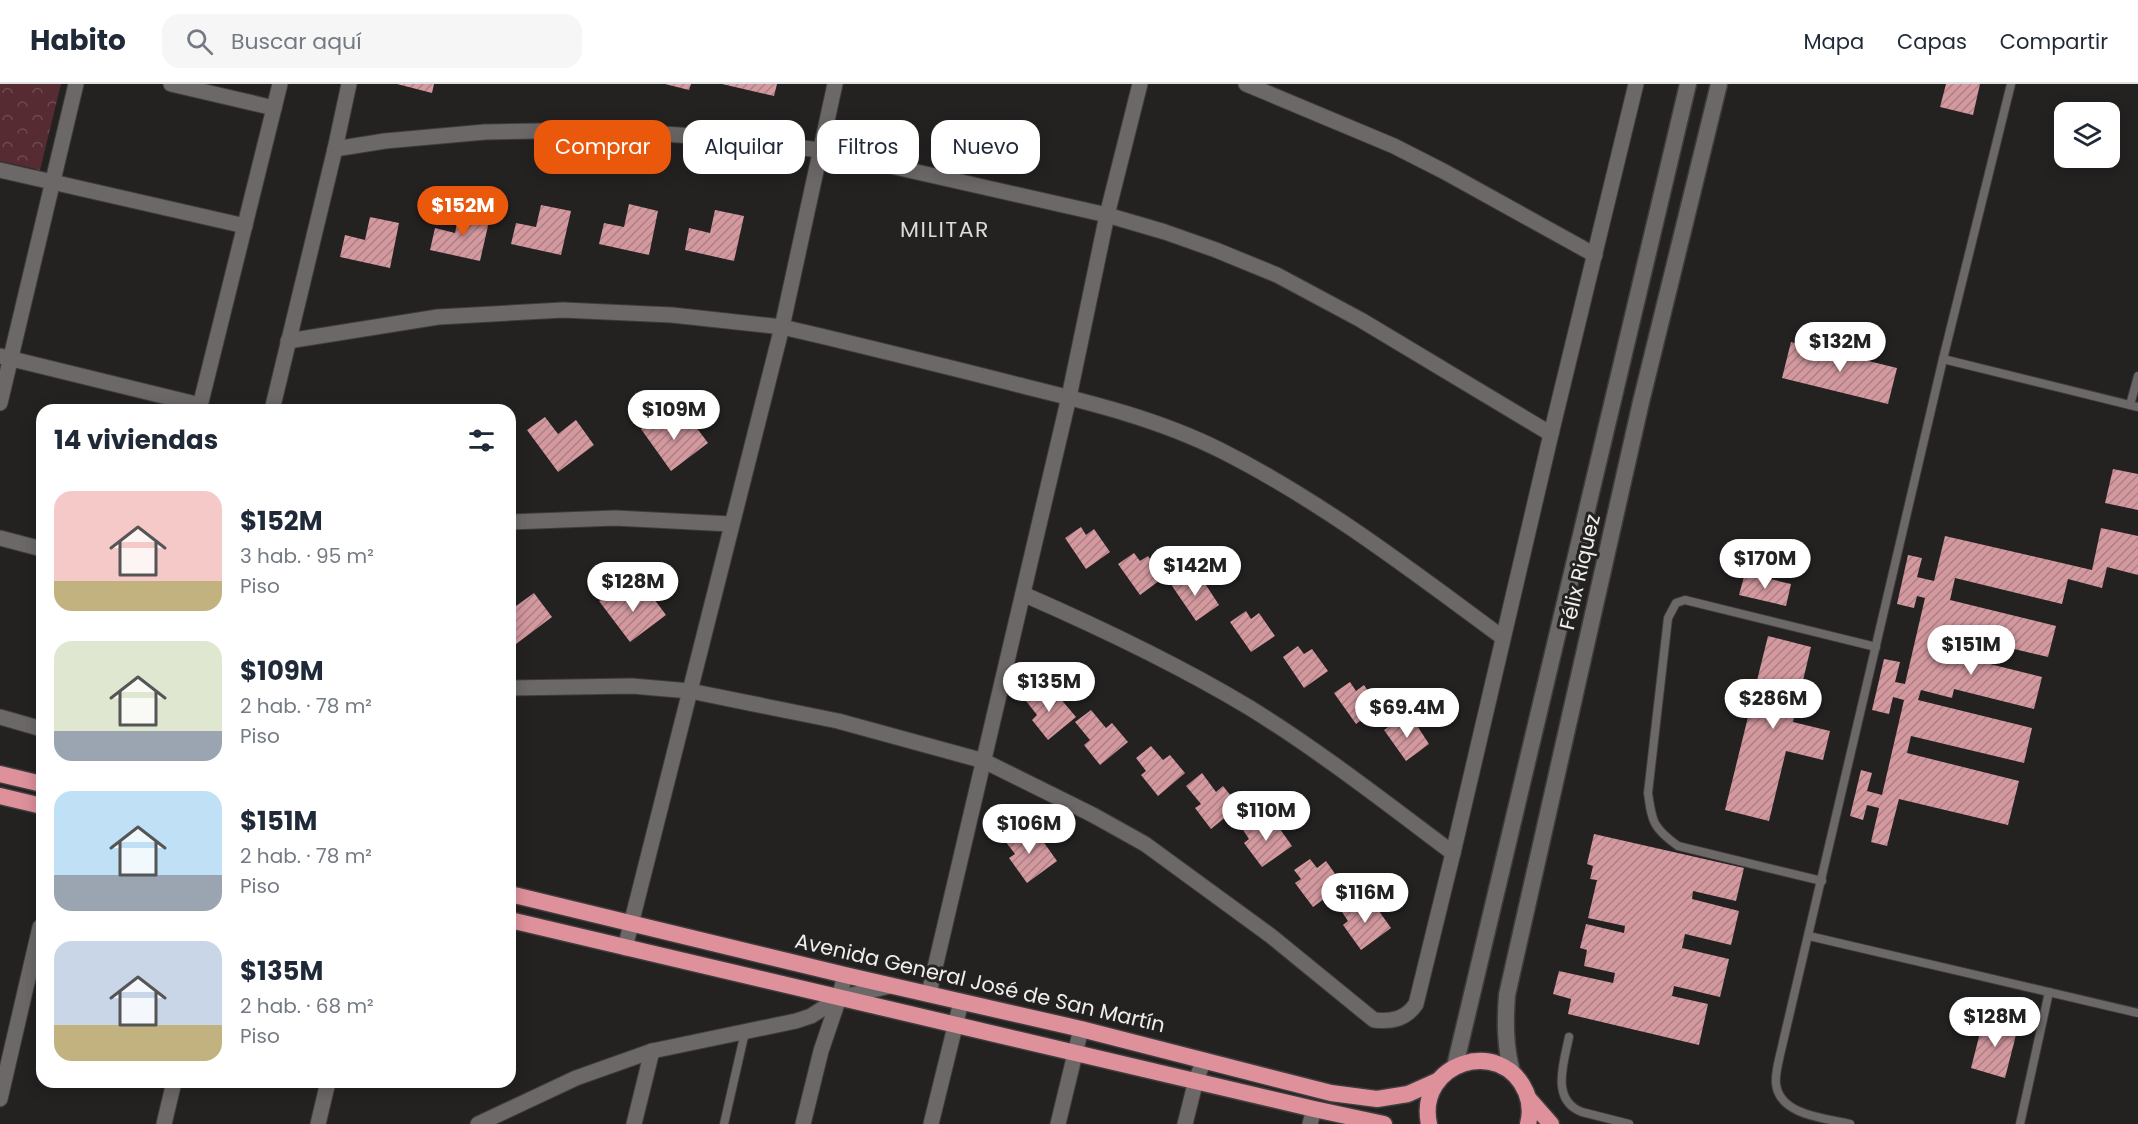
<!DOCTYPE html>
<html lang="es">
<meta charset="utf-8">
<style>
:root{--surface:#fff;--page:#f6f6f7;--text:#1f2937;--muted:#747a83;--line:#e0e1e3;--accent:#ea580c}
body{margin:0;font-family:Poppins,sans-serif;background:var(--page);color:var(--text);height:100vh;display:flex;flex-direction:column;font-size:22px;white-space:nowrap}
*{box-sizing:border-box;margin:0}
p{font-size:20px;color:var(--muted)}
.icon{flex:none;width:33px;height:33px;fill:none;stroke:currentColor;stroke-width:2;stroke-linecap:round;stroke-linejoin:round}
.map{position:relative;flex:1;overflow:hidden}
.sheet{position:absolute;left:36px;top:320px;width:480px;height:684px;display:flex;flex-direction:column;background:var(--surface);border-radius:18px;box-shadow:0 3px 15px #0003}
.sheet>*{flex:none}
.hud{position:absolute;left:534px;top:36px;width:570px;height:54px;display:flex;gap:12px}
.buttons{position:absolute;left:2054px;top:18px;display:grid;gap:12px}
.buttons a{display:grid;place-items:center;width:66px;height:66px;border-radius:12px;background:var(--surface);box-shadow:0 3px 15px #0003;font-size:30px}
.price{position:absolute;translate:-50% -51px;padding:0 14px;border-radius:21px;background:#fff;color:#222;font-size:20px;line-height:39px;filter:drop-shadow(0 2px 3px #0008)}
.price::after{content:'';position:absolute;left:50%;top:36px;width:18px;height:14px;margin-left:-9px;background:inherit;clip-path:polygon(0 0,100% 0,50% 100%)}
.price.active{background:var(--accent);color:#fff}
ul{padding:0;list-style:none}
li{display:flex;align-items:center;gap:18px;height:150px;padding:0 18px}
li span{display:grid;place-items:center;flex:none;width:168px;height:120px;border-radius:18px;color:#555}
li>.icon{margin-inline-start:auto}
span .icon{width:72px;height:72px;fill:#fffc;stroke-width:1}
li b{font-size:26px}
h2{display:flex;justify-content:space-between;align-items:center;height:72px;padding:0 18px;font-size:26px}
.tag{padding:0 21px;border-radius:18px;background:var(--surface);box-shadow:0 3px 15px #0003;font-size:21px;line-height:54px}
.tag.active{background:var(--accent);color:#fff}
header{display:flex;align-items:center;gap:36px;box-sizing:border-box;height:84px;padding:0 30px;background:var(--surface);border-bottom:2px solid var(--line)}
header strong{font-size:28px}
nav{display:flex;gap:33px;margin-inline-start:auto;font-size:21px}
.search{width:420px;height:54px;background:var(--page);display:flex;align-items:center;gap:15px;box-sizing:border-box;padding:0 21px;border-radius:18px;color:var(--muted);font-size:22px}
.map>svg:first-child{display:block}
</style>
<header>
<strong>Habito</strong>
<div class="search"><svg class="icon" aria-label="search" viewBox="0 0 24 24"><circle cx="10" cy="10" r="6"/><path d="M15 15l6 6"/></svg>Buscar aquí</div>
<nav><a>Mapa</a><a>Capas</a><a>Compartir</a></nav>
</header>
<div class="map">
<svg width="2138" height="1040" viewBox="0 0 2138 1040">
<defs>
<pattern id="park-crowns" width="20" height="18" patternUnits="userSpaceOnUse" patternTransform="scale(1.5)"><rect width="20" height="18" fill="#562b31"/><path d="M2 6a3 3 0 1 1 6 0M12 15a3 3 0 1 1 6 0" fill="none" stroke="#6f4a4f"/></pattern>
<pattern id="building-hatch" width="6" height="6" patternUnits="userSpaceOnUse" patternTransform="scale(1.5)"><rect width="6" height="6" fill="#d4989f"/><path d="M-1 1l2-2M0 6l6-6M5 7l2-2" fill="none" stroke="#aa8085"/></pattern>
</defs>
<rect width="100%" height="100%" fill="#242121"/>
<path fill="url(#park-crowns)" d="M0,0h61l-21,86 -40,-9z"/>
<g fill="url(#building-hatch)">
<path d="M397,0h37l-2,9z"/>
<path d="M665,0h26l-2,6z"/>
<path d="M722,0h55l-3,12z"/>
<path d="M1946,0h34l-7,31 -33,-8z"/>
<path d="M629,120l29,7 -9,44 -50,-11 5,-21 20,4z"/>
<path d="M541,121l30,6 -10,44 -50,-11 5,-21 20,4z"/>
<path d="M460,126l30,7 -10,44 -50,-11 5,-22 20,5z"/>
<path d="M715,126l29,6 -10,45 -49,-11 4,-22 21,5z"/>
<path d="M370,133l29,6 -9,45 -50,-11 5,-22 20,5z"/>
<path d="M1791,258l106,26 -9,36 -106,-26z"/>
<path d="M659,332l12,17 19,-14 18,24 -37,28 -30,-42z"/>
<path d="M545,333l13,17 18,-14 18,25 -36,27 -31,-42z"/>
<path d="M2113,385l25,5v36l-33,-7z"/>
<path d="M1081,443l5,8 8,-6 16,23 -24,17 -21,-31z"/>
<path d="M2101,444l37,8v39l-31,-8 -5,21 -34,-9 -6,25 -107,-26 -5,22 106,26 -8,31 -84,-20 -2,4 -28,-7 -4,15 112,28 -8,32 -80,-20 -2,9 -31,-8 -3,10 114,28 -8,35 -113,-27 -4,17 112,28 -11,44 -109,-26 -12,47 -16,-4 8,-34 -12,-3 -4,15 -13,-4 11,-46 11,3 -5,18 15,4 22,-95 -11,-3 -4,17 -17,-4 12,-51 16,3 -5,20 10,2 20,-86 -8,-2 -3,12 -17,-4 11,-49 14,3 -5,19 17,4 11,-45 147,34z"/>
<path d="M1134,469l6,8 8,-5 15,22 -23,17 -22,-31z"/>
<path d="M1186,489l10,15 8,-6 15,23 -23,16 -26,-38z"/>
<path d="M1745,489l46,11 -5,22 -47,-11z"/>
<path d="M617,504l13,16 18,-13 18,24 -36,27 -31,-41z"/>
<path d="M534,509l18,24 -36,27 -6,-8v-37l6,7z"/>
<path d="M1246,527l5,8 8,-6 16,23 -24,16 -21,-30z"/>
<path d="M1768,552l43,11 -18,75 37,9 -7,29 -37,-9 -17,70 -44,-11z"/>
<path d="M1298,562l6,8 8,-5 16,22 -24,17 -21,-31z"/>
<path d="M1350,598l6,9 8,-6 15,22 -23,17 -22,-31z"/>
<path d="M1039,601l14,18 7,-5 16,19 -28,23 -16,-20 5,-5 -14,-18z"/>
<path d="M1091,626l15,18 6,-5 16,19 -28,23 -16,-20 6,-5 -15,-18z"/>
<path d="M1400,635l6,8 8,-6 15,23 -23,17 -22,-31z"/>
<path d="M1151,662l12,14 7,-5 15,18 -27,23 -17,-21 5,-4 -10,-13z"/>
<path d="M1202,689l14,19 7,-6 16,20 -28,23 -16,-21 6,-4 -15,-18z"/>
<path d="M1258,735l8,10 9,-7 17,24 -30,21 -18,-24 5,-4 -6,-9z"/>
<path d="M1018,742l12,18 10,-7 17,24 -30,22 -18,-25 6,-4 -13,-17z"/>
<path d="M1594,750l150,34 -8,33 -43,-10 -1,8 47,12 -8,34 -46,-11 -3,14 47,11 -9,38 -46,-11 -2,10 36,8 -9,41 -131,-31 3,-15 -18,-5 6,-23 54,12 2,-10 -31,-7 3,-16 -7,-2 6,-24 38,9 1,-7 -37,-8 9,-38 -7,-1 3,-13 -6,-2z"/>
<path d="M1310,775l7,9 9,-7 17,24 -30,22 -18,-24 6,-4 -7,-9z"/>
<path d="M1357,817l7,10 10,-7 17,24 -30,22 -18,-25 5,-4 -6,-9z"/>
<path d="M1984,933l34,10 -13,51 -34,-10z"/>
</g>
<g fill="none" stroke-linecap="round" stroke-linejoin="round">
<g stroke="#3f3c3d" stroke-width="10">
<g id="service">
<path d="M1943,275l195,48"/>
<path d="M2130,321l8,-29"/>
<path d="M1822,797l-144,-35c-25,-18 -26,-24 -30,-53l20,-175 8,-15 9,-3 191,47"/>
<path d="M1809,852l329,77"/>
<path d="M1569,953c-5,25 -19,63 13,75l47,12"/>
<path d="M724,1040l21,-92"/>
<path d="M1850,1040c-24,-6 -70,-8 -74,-40 -1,-9 2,-20 4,-29l163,-696 68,-275"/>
<path d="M2020,1040l29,-132"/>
</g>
</g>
<g stroke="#3f3c3d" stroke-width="17">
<g id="minor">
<path d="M171,0l103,24"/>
<path d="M1246,0l148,62 51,26 150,83"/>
<path d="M335,65l50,-8 100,-9 113,-2 113,7 109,13 287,65 58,17 51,18 61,25 84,45 190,114"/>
<path d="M0,86l245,56"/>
<path d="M288,257l150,-24 125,-7 109,5 110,12 39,9c66,16 132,32 198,49 69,17 140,34 203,66 101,51 190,120 280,186"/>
<path d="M0,272l200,49"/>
<path d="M0,319l76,-319"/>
<path d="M199,326l81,-326"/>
<path d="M272,326l63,-261 14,-65"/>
<path d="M510,438l105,-4 116,6"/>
<path d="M0,454l42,11"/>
<path d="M1023,510c78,34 154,70 227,114 71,44 136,95 203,145"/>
<path d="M510,604l122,-2 58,5 148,30 146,40 109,54 52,29 126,92 103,84c18,2 32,-1 42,-16l37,-151 98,-419 85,-350"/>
<path d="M0,633l42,12"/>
<path d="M625,864l157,-621 53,-243"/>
<path d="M929,909l140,-596 38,-182 33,-131"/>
<path d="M0,1015l40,-172"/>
<path d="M164,1040l10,-42"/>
<path d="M318,1040l10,-42"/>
<path d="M478,1040l98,-46 76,-27 144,-30 15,-5 28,-18 51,-12"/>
<path d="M634,1040l18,-73"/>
<path d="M803,1040l18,-73 18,-53 6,-23"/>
<path d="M931,1040l30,-122"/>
<path d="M1058,1040l23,-95"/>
<path d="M1185,1040l11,-44 8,-20"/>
<path d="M1310,1040l4,-15"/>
</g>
</g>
<g stroke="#3f3c3d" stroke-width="19">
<g id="tertiary">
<path d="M1455,982l233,-982"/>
<path d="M1512,988c-7,-26 -7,-50 -5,-77l134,-593 78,-318"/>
</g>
</g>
<g stroke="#3f3c3d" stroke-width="19">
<g id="trunk">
<path d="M0,690l42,10"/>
<path d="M0,712l42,10"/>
<path d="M510,810l335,81 236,54 250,64 46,6 31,-5 29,-13"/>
<path d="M510,836l804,189 70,15"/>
<path d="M1529,1015l22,25"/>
<path d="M1429,1040c-13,-61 72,-89 97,-32 4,10 5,21 2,32"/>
</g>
</g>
<use href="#service" stroke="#6c6868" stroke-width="8"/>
<use href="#minor" stroke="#6c6868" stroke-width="15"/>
<use href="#tertiary" stroke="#6c6868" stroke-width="16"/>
<use href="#trunk" stroke="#de919b" stroke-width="16"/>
</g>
<g text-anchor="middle" stroke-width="6" stroke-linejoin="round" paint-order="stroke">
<g font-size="21" fill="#efeded" stroke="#242121">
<text transform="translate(1580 488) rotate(-77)" y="7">Félix Riquez</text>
<text transform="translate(980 899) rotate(13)" y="7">Avenida General José de San Martín</text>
</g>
<g font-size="22" letter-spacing="1.5" fill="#dedada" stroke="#242121">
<text x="945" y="153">MILITAR</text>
</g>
</g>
</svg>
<div class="buttons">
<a><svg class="icon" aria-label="layers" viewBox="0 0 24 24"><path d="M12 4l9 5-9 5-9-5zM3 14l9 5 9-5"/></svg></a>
</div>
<b class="price active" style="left:463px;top:153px">$152M</b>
<b class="price" style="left:1840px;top:289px">$132M</b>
<b class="price" style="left:674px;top:357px">$109M</b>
<b class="price" style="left:1765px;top:506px">$170M</b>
<b class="price" style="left:1195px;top:513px">$142M</b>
<b class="price" style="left:633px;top:529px">$128M</b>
<b class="price" style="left:1971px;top:592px">$151M</b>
<b class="price" style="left:1049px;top:629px">$135M</b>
<b class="price" style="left:1773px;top:646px">$286M</b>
<b class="price" style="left:1407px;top:655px">$69.4M</b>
<b class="price" style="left:1266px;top:758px">$110M</b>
<b class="price" style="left:1029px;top:771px">$106M</b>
<b class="price" style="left:1365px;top:840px">$116M</b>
<b class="price" style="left:1995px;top:964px">$128M</b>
<div class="hud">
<a class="tag active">Comprar</a>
<a class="tag">Alquilar</a>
<a class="tag">Filtros</a>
<a class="tag">Nuevo</a>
</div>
<section class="sheet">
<h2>14 viviendas<svg class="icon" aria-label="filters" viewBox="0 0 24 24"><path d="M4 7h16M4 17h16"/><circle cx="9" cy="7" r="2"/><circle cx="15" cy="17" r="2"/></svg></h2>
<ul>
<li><span style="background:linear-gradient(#f6c9c9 75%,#c2b280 0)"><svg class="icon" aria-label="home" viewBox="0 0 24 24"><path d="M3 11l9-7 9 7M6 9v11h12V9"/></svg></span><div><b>$152M</b><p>3 hab. · 95 m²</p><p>Piso</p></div></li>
<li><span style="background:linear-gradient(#dfe7d0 75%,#9aa5b1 0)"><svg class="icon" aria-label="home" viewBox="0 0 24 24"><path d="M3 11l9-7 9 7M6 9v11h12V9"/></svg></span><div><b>$109M</b><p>2 hab. · 78 m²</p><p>Piso</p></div></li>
<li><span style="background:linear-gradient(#bfe0f5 70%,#9aa5b1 0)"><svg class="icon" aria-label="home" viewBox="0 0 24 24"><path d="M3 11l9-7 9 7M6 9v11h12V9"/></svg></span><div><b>$151M</b><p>2 hab. · 78 m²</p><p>Piso</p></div></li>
<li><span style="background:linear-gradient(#c9d6e8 70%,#c2b280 0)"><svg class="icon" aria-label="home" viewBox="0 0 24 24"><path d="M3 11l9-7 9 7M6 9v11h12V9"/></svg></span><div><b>$135M</b><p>2 hab. · 68 m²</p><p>Piso</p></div></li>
</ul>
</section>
</div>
